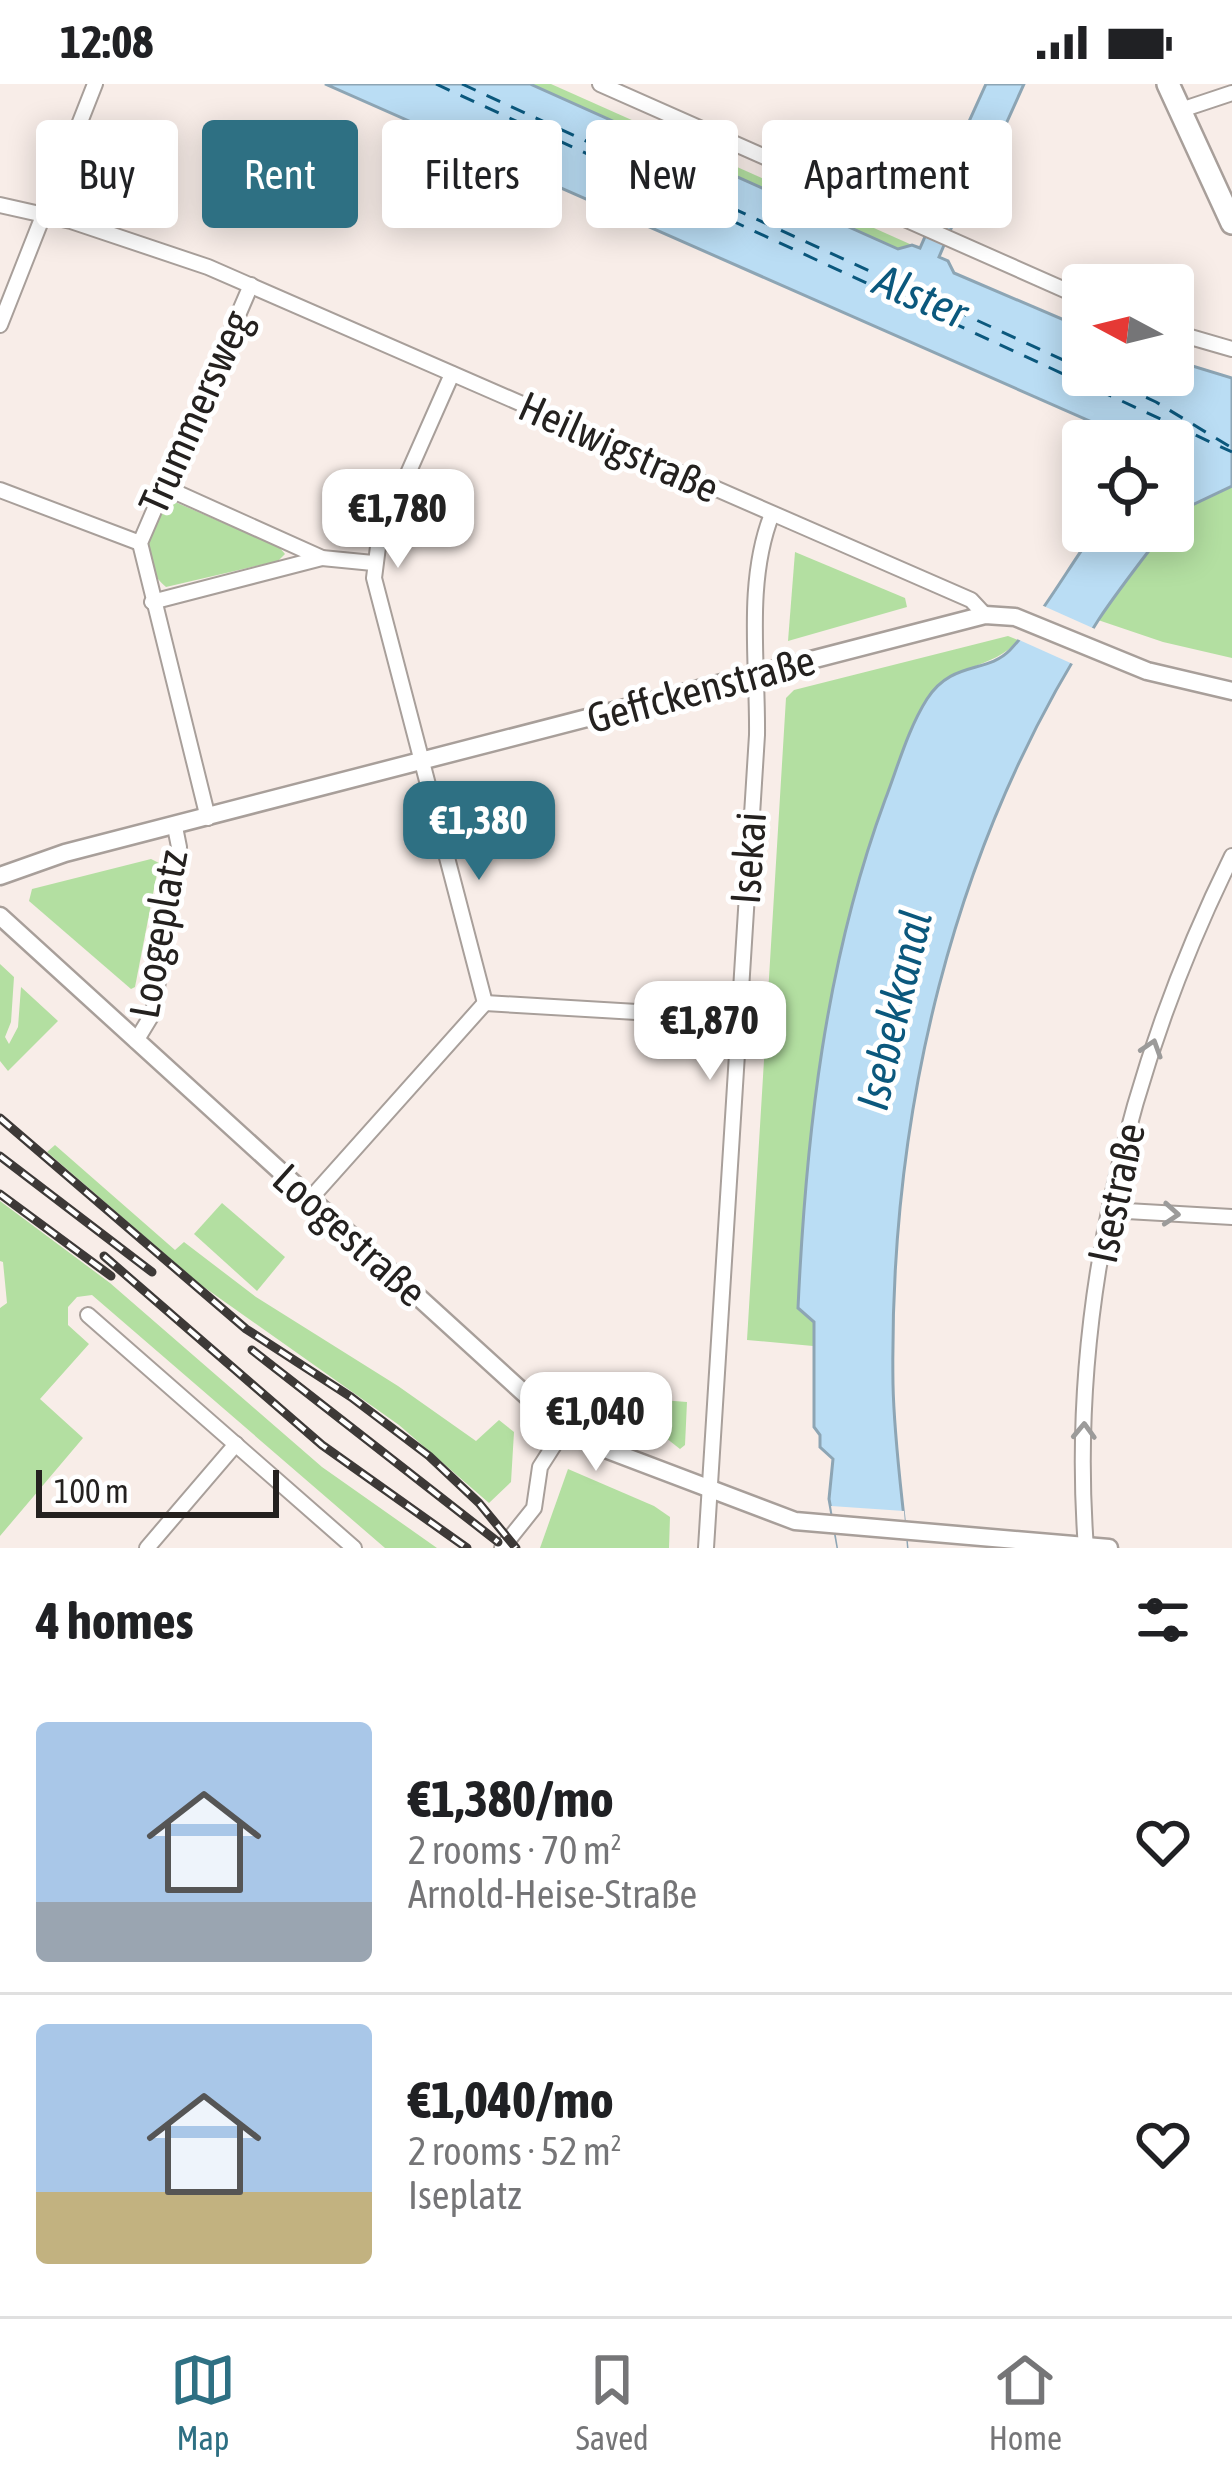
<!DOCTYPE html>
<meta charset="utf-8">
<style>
:root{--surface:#fff;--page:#f2f2f2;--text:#202124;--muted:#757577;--line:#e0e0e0;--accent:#2e7083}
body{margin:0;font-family:"Asap Condensed",sans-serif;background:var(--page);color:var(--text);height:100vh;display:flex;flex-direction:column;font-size:45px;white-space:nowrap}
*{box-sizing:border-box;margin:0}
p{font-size:39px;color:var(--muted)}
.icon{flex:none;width:66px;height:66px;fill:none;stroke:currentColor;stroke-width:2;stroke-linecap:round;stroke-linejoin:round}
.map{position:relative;height:1464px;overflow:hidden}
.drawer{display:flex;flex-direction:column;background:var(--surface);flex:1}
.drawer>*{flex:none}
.top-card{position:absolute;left:36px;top:36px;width:1161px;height:108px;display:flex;gap:24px}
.needle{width:78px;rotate:277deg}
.fabs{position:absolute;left:1062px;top:180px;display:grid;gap:24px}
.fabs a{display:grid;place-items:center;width:132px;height:132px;border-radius:12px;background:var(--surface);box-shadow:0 6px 30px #0003;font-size:60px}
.scale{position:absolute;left:36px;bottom:30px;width:243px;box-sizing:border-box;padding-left:12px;border:6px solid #24211f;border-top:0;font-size:33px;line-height:42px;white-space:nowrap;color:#24211f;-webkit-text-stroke:9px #fff;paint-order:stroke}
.price{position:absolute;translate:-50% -102px;padding:0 27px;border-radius:24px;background:#fff;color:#222;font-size:39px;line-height:78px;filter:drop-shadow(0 3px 6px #0008)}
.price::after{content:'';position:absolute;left:50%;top:72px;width:36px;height:27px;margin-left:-18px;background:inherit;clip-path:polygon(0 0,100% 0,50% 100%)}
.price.active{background:var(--accent);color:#fff}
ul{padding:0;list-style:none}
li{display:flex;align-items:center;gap:36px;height:300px;padding:0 36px}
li+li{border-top:3px solid var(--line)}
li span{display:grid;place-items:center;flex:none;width:336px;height:240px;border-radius:12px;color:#555}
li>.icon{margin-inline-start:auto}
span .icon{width:144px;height:144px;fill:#fffc;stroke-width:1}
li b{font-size:51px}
h2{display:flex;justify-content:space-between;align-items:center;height:144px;padding:0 36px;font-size:51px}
.chip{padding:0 42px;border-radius:12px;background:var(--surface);box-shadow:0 6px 30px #0003;font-size:42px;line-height:108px}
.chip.active{background:var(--accent);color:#fff}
.status{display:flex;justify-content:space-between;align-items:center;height:84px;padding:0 60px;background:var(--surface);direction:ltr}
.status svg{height:33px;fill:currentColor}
.tabs{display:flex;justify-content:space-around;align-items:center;height:168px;border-top:3px solid var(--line);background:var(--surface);font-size:33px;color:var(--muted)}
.tabs a{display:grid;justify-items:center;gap:6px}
.tabs .active{color:var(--accent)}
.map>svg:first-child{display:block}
</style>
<div class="status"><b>12:08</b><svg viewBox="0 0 49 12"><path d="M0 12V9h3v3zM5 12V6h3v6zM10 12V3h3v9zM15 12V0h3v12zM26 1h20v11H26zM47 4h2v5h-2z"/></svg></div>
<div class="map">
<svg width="1232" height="1464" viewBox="0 0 1232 1464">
<rect width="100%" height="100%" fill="#f8ede8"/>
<g fill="#b3dfa1">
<path d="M530,0h21l361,161 -14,4z"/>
<path d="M1232,402v172l-69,-16 -65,-22 66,-89h9v-10l13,-13z"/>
<path d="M175,418l104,45 6,7 -7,7 -112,26c-27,-20 -22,-72 9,-85z"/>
<path d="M795,468l110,46 2,9 -119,34z"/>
<path d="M1008,552l10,4c-24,30 -69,24 -90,57 -19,31 -30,67 -42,101 -60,164 -81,337 -88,510l16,14 -1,24 -66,-6 39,-642 8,-8z"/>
<path d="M151,775l8,4 -24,124 -4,2 -102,-88 3,-12z"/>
<path d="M0,880l14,13 -3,45 -6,15 4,7 9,-17 3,-40 37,34 -50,50 -8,-10z"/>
<path d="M55,1061l120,105 9,-8 72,55 142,89 78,55 23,-21 15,12 -3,50 -22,21 -90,-78 -198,-140 -154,-133z"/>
<path d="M0,1117l110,82 212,184 115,81h-52l-293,-253 -15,2 -9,10v18l21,19 -49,55 43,39 -83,98v-228l7,-5 -4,-41 -3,-1z"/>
<path d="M222,1119l63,54 -28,34 -63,-57z"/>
<path d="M623,1313l64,5 -2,43 -5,4 -14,-11 -44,-18z"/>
<path d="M568,1385l86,37 16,11 -1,31h-129z"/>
</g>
<g fill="#baddf4" stroke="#8da5b4" stroke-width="3">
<path d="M325,0h205l368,165 14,-4 8,3 14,-32 -6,-4 58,-128h38l-64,142 -7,-2 -14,33 9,4 6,12 129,55v47h90v-15l59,18v108l-46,22 -13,13v-80h-48l-6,-7z"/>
<path d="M1095,447h69c-22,29 -45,58 -65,88 -148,227 -210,497 -206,765 1,55 9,110 14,164h-69l-9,-49 4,-40 -13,-12v-12l-6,-8v-105l-16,-14c8,-173 27,-345 87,-508 13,-34 23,-71 42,-101 25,-39 60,-25 83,-49 31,-33 58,-82 85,-119z"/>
</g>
<g fill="#f8ede8">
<path d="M1039,520l56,25 -20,36 -58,-26z"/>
<path d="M831,1422l73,5 3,37h-69z"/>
</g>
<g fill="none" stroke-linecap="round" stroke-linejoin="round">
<g stroke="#0b587d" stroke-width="3" stroke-dasharray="15 12" stroke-linecap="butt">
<path d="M436,0l796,368"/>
<path d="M462,0l621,285"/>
<path d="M1097,291l59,27 76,46"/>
</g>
<g stroke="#a89f9a" stroke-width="18">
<g id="minor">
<path d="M600,0l483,214"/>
<path d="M1181,26l51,-17"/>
<path d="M0,121l71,16 137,46 763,333 14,15"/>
<path d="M0,241l95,-241"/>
<path d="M1173,248l59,17"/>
<path d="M452,290l-73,165 -5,39 111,425"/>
<path d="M162,402l160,72 51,5"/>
<path d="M0,406l140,53"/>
<path d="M152,518l170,-44"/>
<path d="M208,734l-68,-275 111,-258"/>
<path d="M485,919l252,15"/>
<path d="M136,957l17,-28 26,-166 -4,-20"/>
<path d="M310,1115l175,-196"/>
<path d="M1109,1126l123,7"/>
<path d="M88,1231l266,233"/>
<path d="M147,1464l89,-104"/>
<path d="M502,1464l32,-40 6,-41 25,-39"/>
<path d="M706,1464l51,-813c1,-72 -12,-153 15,-221"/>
<path d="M1086,1464c-18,-238 41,-479 146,-692"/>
</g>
</g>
<g stroke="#a89f9a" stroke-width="21">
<g id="tertiary">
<path d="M0,792l65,-23 920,-238 30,2 132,54 85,20"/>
<path d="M0,832l548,499 44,29 203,77 314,27"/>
</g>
</g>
<g stroke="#a89f9a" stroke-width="26">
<path id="secondary" d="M1168,0l64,139"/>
</g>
<use href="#minor" stroke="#fff" stroke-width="14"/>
<use href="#tertiary" stroke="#fff" stroke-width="16"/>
<use href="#secondary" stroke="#fff" stroke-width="21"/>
<g stroke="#3d3937" stroke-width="9">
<g id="rail">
<path d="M0,1034l246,211 105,68 78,59 50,47 37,45"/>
<path d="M0,1072l152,116"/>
<path d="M0,1110l111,82"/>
<path d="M104,1172l218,189 145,103"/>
<path d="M252,1266l246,192"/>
</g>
</g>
<use href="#rail" stroke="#fff" stroke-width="4.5" stroke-dasharray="14" stroke-linecap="butt"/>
</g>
<defs><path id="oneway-chevron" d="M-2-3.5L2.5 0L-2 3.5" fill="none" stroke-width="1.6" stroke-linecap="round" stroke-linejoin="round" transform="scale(3)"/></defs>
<g stroke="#9c9b9a">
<use href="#oneway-chevron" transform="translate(1152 964) rotate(-72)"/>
<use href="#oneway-chevron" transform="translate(1171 1130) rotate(4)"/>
<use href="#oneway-chevron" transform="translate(1084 1347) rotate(-88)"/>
</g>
<g text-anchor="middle" stroke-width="10" stroke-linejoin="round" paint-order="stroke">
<g font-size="42" fill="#24211f" stroke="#fff">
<text transform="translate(195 328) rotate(-66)" y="15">Trummersweg</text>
<text transform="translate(619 363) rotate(24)" y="15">Heilwigstraße</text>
<text transform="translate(701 605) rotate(-15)" y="15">Geffckenstraße</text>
<text transform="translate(748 774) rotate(-86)" y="15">Isekai</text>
<text transform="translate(158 850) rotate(-80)" y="15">Loogeplatz</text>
<text transform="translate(1116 1109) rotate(-78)" y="15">Isestraße</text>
<text transform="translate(350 1151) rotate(42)" y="15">Loogestraße</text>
</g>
<g font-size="45" font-style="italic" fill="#0b587d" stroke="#fff">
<text transform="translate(921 212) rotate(23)" y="16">Alster</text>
<text transform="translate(894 926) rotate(-77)" y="16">Isebekkanal</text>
</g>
</g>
</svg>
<div class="fabs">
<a><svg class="needle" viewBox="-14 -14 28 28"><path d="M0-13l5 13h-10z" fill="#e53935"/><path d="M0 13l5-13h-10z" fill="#757577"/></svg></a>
<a><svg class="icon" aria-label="locate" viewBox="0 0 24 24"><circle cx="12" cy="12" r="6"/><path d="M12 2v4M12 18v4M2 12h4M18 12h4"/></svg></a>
</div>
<div class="scale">100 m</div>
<b class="price" style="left:398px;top:487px">€1,780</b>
<b class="price active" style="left:479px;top:799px">€1,380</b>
<b class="price" style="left:710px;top:999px">€1,870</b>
<b class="price" style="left:596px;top:1390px">€1,040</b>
<div class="top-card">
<a class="chip">Buy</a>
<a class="chip active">Rent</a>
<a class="chip">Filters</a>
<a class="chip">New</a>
<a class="chip">Apartment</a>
</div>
</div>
<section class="drawer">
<h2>4 homes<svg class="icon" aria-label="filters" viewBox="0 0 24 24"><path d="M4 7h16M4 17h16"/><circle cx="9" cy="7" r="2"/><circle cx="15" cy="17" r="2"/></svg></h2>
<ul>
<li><span style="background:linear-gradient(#a9c7e8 75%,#9aa5b1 0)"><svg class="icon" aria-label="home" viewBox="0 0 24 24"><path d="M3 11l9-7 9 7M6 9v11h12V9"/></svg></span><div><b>€1,380/mo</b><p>2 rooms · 70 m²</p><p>Arnold-Heise-Straße</p></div><svg class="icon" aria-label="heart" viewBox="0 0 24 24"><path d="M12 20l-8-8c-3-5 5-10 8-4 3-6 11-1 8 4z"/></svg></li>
<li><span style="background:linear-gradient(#a9c7e8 70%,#c2b280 0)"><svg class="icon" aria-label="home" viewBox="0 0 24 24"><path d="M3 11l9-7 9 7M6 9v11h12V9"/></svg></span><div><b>€1,040/mo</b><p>2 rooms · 52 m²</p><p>Iseplatz</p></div><svg class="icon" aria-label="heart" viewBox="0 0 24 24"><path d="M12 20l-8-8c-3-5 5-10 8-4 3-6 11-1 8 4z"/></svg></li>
</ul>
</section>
<nav class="tabs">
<a class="active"><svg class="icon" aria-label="map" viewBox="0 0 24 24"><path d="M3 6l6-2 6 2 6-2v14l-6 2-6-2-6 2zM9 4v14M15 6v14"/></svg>Map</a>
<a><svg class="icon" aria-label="saved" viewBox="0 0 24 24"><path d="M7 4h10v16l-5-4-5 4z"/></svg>Saved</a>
<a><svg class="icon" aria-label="home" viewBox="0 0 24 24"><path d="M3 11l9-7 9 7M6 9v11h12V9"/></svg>Home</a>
</nav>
